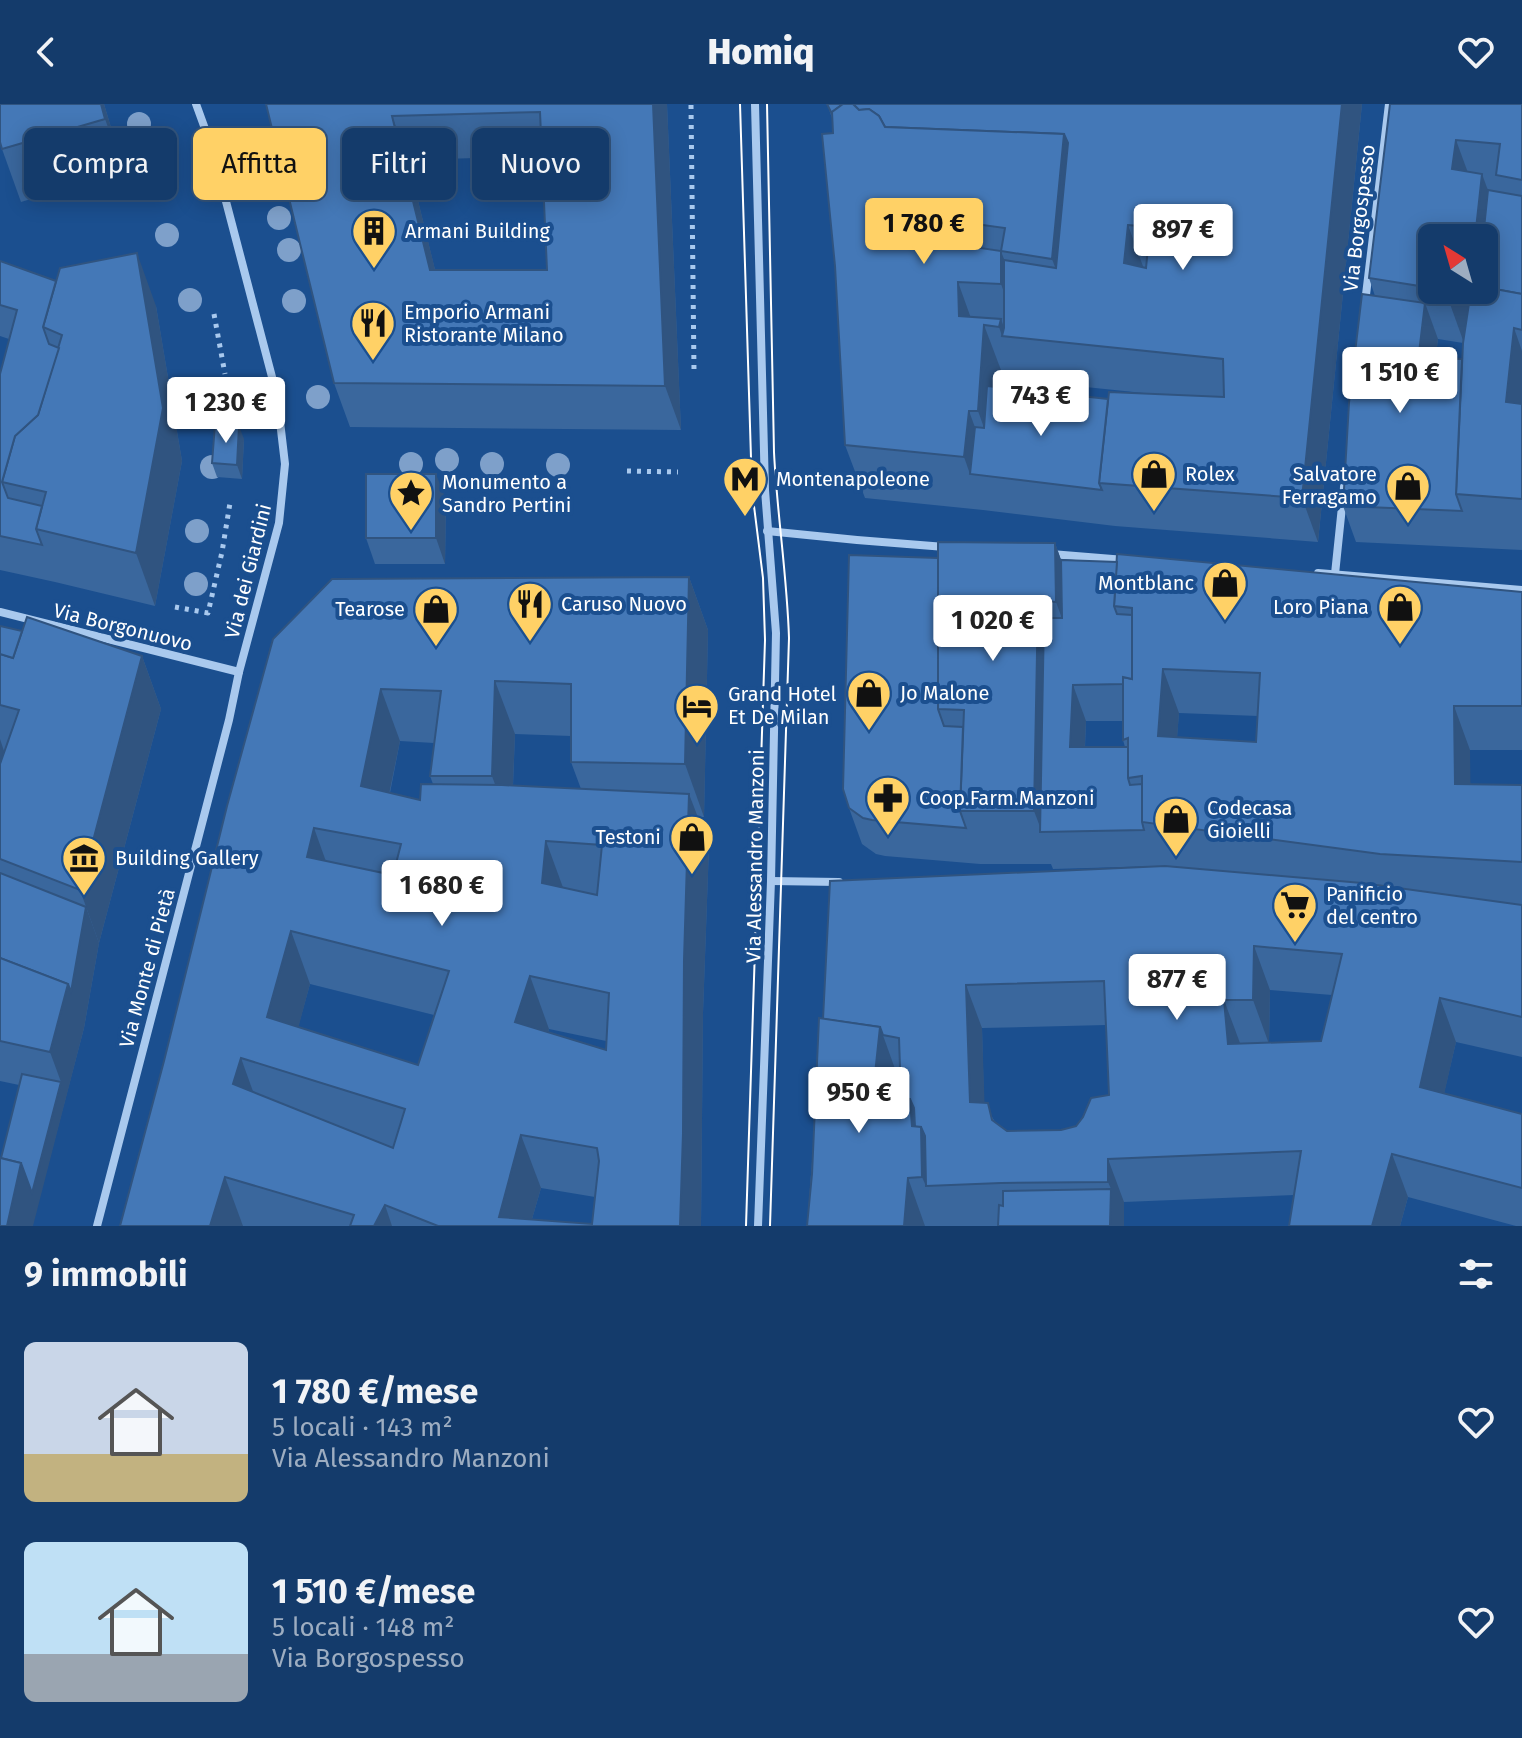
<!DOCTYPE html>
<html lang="it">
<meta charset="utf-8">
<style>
:root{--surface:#143b6b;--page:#1d4271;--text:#f1f3f6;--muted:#9dadc1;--line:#33557e;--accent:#ffd166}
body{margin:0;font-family:"Fira Sans",sans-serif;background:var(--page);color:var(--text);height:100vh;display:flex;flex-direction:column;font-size:30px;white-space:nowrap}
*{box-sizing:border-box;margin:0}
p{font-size:26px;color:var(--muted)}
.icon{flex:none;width:44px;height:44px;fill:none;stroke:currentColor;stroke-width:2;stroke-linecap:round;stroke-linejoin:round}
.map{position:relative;height:1122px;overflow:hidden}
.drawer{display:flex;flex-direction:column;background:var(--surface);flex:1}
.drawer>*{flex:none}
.guide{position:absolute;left:24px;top:24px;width:800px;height:72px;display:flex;gap:16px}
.needle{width:52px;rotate:323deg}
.buttons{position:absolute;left:1418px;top:120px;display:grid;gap:16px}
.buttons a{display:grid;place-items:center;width:80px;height:80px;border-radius:12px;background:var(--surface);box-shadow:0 4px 20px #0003,0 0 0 2px var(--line);font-size:40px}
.price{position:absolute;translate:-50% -68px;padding:0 18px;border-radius:8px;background:#fff;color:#222;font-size:26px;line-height:52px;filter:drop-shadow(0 2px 4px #0008)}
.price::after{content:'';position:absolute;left:50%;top:48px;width:24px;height:18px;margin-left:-12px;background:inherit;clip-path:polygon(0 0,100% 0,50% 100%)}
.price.selected{background:var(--accent);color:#111}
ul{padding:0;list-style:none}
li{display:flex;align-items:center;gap:24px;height:200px;padding:0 24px}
li span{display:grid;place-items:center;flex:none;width:224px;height:160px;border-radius:12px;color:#555}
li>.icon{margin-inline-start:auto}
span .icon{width:96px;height:96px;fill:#fffc;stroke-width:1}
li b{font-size:34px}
h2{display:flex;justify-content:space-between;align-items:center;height:96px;padding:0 24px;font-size:34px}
.tag{padding:0 28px;border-radius:12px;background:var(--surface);box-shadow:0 4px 20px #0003,0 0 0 2px var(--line);font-size:28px;line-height:72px}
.tag.selected{background:var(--accent);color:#111}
header{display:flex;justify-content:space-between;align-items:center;height:104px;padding:0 24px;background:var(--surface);font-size:36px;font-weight:800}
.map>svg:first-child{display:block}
</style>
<header><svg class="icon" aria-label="back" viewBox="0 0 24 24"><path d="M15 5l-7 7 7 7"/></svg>Homiq<svg class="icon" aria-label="heart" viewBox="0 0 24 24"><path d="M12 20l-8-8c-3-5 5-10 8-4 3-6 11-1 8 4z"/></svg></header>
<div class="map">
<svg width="1522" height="1122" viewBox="0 0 1522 1122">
<rect width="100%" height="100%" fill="#1b4f8f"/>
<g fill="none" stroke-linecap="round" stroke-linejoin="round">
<g stroke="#a9c9ee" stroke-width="5" stroke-dasharray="4 6" stroke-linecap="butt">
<path d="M691,1l3,266"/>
<path d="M214,210l11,60"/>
<path d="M627,367l51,1"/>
<path d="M175,503l33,6 14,-61 8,-49"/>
</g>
<g stroke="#a9c9ee" stroke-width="8">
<path d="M755,0l10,386 11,143 -5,248 -13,345"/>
<path d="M1365,199l24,-199"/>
<path d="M767,427l90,9 88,7"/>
<path d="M1051,450l74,6"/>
<path d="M1318,469l204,17"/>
<path d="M1335,470l11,-106"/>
<path d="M0,508l239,60"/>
<path d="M771,777l68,1"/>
<path d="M97,1122l132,-506 10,-48 40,-149 6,-59 -8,-68 -65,-248 -16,-44"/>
</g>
<g stroke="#fff" stroke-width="2">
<path d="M740,0l12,386 11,88 2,62 -19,586"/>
<path d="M767,0l7,348c3,62 13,123 15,186l-19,588"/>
</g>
</g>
<g fill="#7ea0ca">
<circle cx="139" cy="20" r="12"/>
<circle cx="263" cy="65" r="12"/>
<circle cx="148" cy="68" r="12"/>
<circle cx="279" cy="114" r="12"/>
<circle cx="167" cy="131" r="12"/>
<circle cx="289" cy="146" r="12"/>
<circle cx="190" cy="196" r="12"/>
<circle cx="294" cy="197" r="12"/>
<circle cx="214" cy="289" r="12"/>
<circle cx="318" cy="293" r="12"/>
<circle cx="447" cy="356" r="12"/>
<circle cx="411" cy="360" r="12"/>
<circle cx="492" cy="360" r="12"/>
<circle cx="558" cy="361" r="12"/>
<circle cx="212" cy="363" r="12"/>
<circle cx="197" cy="427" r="12"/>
<circle cx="196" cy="480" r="12"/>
</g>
<g fill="#3a679d" fill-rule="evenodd">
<path d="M0,0h104l20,67 -103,31 -19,-53z"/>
<path d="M266,0h401l14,326 -331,-3 -16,-44zM542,52l5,114h-112l-27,-110z"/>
<path d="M827,0h535l-44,438 -203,-16 -132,-16 -118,-12 -20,-53 -13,-327zM1004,274l14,2 135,14 -45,5 -105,-11z"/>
<path d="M1390,0h132v446l-166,-8 -13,-36 32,-210 -6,-18zM1432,134h52v52h-52zM1438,235l25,4 -1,16 -23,19h-6z"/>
<path d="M0,157l56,20 100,25 26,155 -27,145 -100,-24 -55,-12v-196l9,-35 -9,-3z"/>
<path d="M244,335l-2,40 -25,-2 -5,-14z"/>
<path d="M446,396l-1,64h-70l-9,-26z"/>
<path d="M1055,439l6,17 461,32v158h-52v34l52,1v272l-66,-15 -12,51 78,21v112h-6l-108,-29 -8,29h-111l5,-31 -170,7v24h-317l16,-207 336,-153 -106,3 -2,-5h-71l-95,-8 -9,-2 -14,-10 -13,-36 89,-250zM1179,609l79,3 -2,26 -79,-5zM1086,617h37v19l2,7h-40zM1270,886l62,5 -11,46 -52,2zM1106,921l3,70 -33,31 -15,4 -54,1 -12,-9 -11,-19 -2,-75zM899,975h1l1,18h-4z"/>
<path d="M689,473l19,53 -4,187h-6l11,29 -6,167 -2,213h-581l44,-165 109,-422zM515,630l56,2v26l10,27 -68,-3zM400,637l34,2 -4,33 3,8 -13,16 -30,-7zM310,880l124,31 -16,50 -120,-38zM549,925l57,12v9l-58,-18zM541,1084l54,9 -3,27 -60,-5z"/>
<path d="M0,522l142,30 19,53 -62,234 -15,85 -47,179 -36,-49 18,-73 -19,-4z"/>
</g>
<g fill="#305480">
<path d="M101,0h3l20,67 -19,-52z"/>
<path d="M653,0h14l14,326 -16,-44z"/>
<path d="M1342,0h20l-44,438 -16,-44z"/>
<path d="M392,12l16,44 38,154 -16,-44z"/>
<path d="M1064,30l19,53 -11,125 -20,-53z"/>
<path d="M1456,36l19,52 -23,-23z"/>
<path d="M1482,70l19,52 -17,12h-9z"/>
<path d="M939,115l20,53 -1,10 19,53 -18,-19 -19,-74z"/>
<path d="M1128,121l16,44 -20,-6z"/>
<path d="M1001,147l19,52v33l-19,-52z"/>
<path d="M137,149l19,53 26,155 -27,145 -19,-53z"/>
<path d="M1445,186h24l3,9 -8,44z"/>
<path d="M1425,199l13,36 -9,76 -13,-37z"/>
<path d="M1001,215l6,17h-5l-3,-9z"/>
<path d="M984,221l20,53 -7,86 -19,-53z"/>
<path d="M1514,224l8,23v96l-16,-45z"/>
<path d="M969,307l19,52 -18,11 -6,-17z"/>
<path d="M239,322l5,13 -2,40 -5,-14z"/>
<path d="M436,370l10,26 -1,64 -9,-26z"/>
<path d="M1055,439l19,53 1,58 -19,-52z"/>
<path d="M689,473l19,53 -4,187 -19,-53z"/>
<path d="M1038,497l19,53 -15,178 -8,-21z"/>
<path d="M142,552l19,53 -62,234 -19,-53z"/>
<path d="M1163,565l16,44 -5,67 -16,-44z"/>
<path d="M495,577l20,53 -4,95 -19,-53z"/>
<path d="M1073,581l13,36 -3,63 -13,-37z"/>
<path d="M381,585l19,52 -20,97 -19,-52z"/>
<path d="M1454,602l16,44 1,78 -16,-44z"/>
<path d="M0,635l5,15 -5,13z"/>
<path d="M689,690l20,52 -6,167 -2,213h-21l4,-266z"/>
<path d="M314,724l19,53 -26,-24z"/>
<path d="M546,737l19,52 -23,-10z"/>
<path d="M86,803l13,36 -15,85 -51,198h-26l14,-63 40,-81 -11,-30z"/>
<path d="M291,827l19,53 -23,86 -20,-53z"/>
<path d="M1254,842l16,44 -1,54 -16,-44z"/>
<path d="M530,872l19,53 -15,46 -19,-53z"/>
<path d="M966,881l16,43 4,118 -16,-44z"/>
<path d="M1440,894l16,44 -20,88 -16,-43z"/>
<path d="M1224,896l16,43 -12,1z"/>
<path d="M880,923l19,53 -7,66 -19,-53z"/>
<path d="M241,954l19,53 -27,-27z"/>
<path d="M910,995l31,81 -15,6 -4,-9 -10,-51z"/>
<path d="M521,1031l20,53 -11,38 -31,-9z"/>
<path d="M1392,1050l16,43 -8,29h-28z"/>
<path d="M1108,1055l16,43v24h-14l1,-37 -3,-7z"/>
<path d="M225,1073l18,49h-33z"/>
<path d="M908,1074l17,48h-21z"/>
<path d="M385,1101l7,21h-18z"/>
</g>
<g fill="#4478b7" stroke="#305480" stroke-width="2" fill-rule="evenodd">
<path d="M0,0h101l4,15 -103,30 -2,-7z"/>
<path d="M266,0h387l12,282 -331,-3zM540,8l7,158h-117l-38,-154z"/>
<path d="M827,0h515l-40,394 -203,-15 10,-91 115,5 -1,-38 -221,-23 2,-8v-68l52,8 12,-125 -4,-9 -179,-7 -6,-11 -10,-7 -10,1 -6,-6h-10l-11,8v2zM1128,121l22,2 -4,41 -22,-5z"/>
<path d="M843,0h10l6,6 10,-1 10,7 6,11 179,7 -12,125 -51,-8 4,-23 -66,-9 1,23 61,9v33l-43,-2 1,34 42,3 -2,8 -15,-2 -6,86h-9l-5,46 -119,-12 -10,-179 -13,-132 11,-1 -1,-21z"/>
<path d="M1390,0h132v76l-26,-5 4,-31 -44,-4 -4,29 30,5 -7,64h-43v50l-63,-10z"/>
<path d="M1488,86l34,6v98l-38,-7 -1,-49z"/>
<path d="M137,149l26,155 -27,145 -100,-24 10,-37 -44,-10 13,-46 23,-21 24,-80 -19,-8 17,-59z"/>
<path d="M0,157l56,20 -13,46 6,17 10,4 -21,67 -23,21 -13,46 6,16 34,8 -6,23 6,16 -42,-9v-162l17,-64 -17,-5z"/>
<path d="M1484,183l38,7v36l-8,-2 -8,74 16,2v95l-66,-5 7,-151 8,-53h13z"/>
<path d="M1362,190l63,9 -9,75h23v-20l23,1 -6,135 6,17 -119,-5 6,-103z"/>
<path d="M987,282l121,13 -9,84 3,7 -132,-16 5,-47 9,1z"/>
<path d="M215,320l24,2 -2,39 -25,-2z"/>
<rect x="366" y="370" width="70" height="64"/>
<path d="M938,438l117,1 1,59 -18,-1 -4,210h-74l4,-101 -26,-1z"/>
<path d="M1117,450l405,38v114h-68l1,78 67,1v77l-142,-8 -238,-32v-46l-14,2v-40l-5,2v-63l9,2v-71l-18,-2zM1163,565l97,4 -4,69 -98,-6z"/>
<path d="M849,451l89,3v151l6,17 19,1 -3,84 6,17 -94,-8 -9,-2 -14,-10 -6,-19z"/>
<path d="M1061,456l56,2 -3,44 3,8 15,1v64l-9,-2v7l-50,1 -3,62h58v31l2,7 12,-1v38l2,8 -104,2 4,-214h18z"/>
<path d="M689,473l-4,187 -114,-2v-78l-76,-3 -3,95h-62l11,-85 -60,-2 -20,97 59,14 1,-16 81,1 187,9 -5,166 -1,173 -3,93h-242l-53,-21 -11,21h-24l4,-11 -129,-38 -15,49h-90l44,-165 63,-255 46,-167 59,-60zM314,724l87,16 -8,31 -86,-18zM546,737l56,4 -5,50 -55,-12zM291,827l158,40 -31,94 -151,-48zM530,872l79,17 -3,57 -91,-28zM241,954l164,51 -12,39 -160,-64zM521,1031l76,13 2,13 -7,63 -93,-7z"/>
<path d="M27,513l115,39 -62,234 -80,-31v-95l19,-54 -19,-5v-51l13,4z"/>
<path d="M0,522l22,5 -9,27 -13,-4z"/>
<path d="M1165,762l197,17 160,22v112l-82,-19 -20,89 102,27v74l-130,-34 -20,72h-83l12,-75 -193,8v23l-107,1 -75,3 -1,-50 -4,-9h-6l-1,-19 -4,-9 -9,-2 -2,-59 -16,-3 -3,-8 -57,-8 7,-138zM1254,842l88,8 -21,87 -93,3 -4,-44h29zM1104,877l5,114 -18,3 -8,19 -7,9 -15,4 -54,1 -15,-11 -4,-17 -18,-1 -4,-117z"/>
<path d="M0,769l86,34 -15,85 -3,-8 -68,-26z"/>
<path d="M0,854l68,26 -18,68 -50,-11z"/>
<path d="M819,914l61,9 -7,66 37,6 2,27 9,1 1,50 -14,1 -4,48h-97l5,-52z"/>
<path d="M22,970l39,8 -29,111 -11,-30 -20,-5z"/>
<path d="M0,1054l21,5 -14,63h-7z"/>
<path d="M1111,1085l-1,37h-112l1,-21 4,1v-15z"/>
</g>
<defs>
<g id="building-pin" transform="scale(2.3)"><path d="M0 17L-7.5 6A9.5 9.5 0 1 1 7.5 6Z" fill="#ffd166" stroke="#1b4f8f"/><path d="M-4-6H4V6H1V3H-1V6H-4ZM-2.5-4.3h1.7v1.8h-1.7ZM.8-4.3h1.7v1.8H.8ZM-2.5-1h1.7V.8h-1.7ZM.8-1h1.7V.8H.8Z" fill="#111"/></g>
<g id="restaurant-pin" transform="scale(2.3)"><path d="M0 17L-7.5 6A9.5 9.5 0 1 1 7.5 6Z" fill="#ffd166" stroke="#1b4f8f"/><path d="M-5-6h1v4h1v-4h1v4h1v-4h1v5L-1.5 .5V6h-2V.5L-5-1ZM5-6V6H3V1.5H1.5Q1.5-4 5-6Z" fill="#111"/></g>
<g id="shop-pin" transform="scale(2.3)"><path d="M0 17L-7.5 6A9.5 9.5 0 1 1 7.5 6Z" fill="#ffd166" stroke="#1b4f8f"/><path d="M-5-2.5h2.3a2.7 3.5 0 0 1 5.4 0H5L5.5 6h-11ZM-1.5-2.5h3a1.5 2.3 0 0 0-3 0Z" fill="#111"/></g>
<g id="metro-pin" transform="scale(2.3)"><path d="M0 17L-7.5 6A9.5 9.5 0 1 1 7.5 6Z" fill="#ffd166" stroke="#1b4f8f"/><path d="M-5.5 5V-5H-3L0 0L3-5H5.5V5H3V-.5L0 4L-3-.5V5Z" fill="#111"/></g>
<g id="sight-pin" transform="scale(2.3)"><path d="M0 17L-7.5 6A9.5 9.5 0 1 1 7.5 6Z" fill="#ffd166" stroke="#1b4f8f"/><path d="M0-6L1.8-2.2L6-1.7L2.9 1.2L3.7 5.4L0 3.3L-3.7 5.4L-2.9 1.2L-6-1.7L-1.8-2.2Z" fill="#111"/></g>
<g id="hotel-pin" transform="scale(2.3)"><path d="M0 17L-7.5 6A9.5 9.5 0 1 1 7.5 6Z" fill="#ffd166" stroke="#1b4f8f"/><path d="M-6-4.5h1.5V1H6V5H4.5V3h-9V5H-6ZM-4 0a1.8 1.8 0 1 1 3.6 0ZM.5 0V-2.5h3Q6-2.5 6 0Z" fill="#111"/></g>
<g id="pharmacy-pin" transform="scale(2.3)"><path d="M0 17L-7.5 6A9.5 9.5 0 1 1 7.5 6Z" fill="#ffd166" stroke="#1b4f8f"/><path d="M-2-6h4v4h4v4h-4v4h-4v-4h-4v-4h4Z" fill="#111"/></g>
<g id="museum-pin" transform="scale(2.3)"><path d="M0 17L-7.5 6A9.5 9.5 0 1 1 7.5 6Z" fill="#ffd166" stroke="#1b4f8f"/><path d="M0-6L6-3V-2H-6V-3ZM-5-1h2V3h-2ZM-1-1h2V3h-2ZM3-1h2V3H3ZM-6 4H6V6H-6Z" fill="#111"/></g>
<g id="supermarket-pin" transform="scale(2.3)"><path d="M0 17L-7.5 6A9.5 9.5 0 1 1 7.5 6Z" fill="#ffd166" stroke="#1b4f8f"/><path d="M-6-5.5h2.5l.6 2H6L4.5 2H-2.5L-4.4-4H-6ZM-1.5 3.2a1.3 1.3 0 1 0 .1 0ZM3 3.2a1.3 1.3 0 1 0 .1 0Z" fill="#111"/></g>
</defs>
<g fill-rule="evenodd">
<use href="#building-pin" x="374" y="127"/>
<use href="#restaurant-pin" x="373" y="219"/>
<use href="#shop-pin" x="1154" y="370"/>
<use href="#metro-pin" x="745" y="375"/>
<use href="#shop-pin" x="1408" y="382"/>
<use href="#sight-pin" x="411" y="389"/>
<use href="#shop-pin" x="1225" y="479"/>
<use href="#restaurant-pin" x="530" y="500"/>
<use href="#shop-pin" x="1400" y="503"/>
<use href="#shop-pin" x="436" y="505"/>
<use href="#shop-pin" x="869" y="589"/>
<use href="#hotel-pin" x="697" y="602"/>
<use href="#pharmacy-pin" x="888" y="694"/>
<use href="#shop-pin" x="1176" y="715"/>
<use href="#shop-pin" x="692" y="733"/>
<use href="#museum-pin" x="84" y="754"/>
<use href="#supermarket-pin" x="1295" y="801"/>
</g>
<g text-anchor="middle" stroke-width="8" stroke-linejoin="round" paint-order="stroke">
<g font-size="20" fill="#fff" stroke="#1b4f8f">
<text transform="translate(1359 114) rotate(-83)" y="7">Via Borgospesso</text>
<text transform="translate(248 467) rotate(-76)" y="7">Via dei Giardini</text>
<text transform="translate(123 523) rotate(14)" y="7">Via Borgonuovo</text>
<text transform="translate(755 752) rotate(-89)" y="7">Via Alessandro Manzoni</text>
<text transform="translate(147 864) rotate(-75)" y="7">Via Monte di Pietà</text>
</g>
<g font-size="20" fill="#fff" stroke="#1b4f8f" text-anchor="start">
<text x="405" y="134">Armani Building</text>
<text x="404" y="215">Emporio Armani<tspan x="404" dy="23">Ristorante Milano</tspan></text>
<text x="1185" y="377">Rolex</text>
<text x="1377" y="377" text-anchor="end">Salvatore<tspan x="1377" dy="23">Ferragamo</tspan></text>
<text x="776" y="382">Montenapoleone</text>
<text x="442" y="385">Monumento a<tspan x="442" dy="23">Sandro Pertini</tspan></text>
<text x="1194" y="486" text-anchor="end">Montblanc</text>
<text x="561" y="507">Caruso Nuovo</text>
<text x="1369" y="510" text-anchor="end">Loro Piana</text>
<text x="405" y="512" text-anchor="end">Tearose</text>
<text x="900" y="596">Jo Malone</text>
<text x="728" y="597">Grand Hotel<tspan x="728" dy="23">Et De Milan</tspan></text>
<text x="919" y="701">Coop.Farm.Manzoni</text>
<text x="1207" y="711">Codecasa<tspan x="1207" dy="23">Gioielli</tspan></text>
<text x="661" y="740" text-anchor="end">Testoni</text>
<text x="115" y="761">Building Gallery</text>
<text x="1326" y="797">Panificio<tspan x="1326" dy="23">del centro</tspan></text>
</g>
</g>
</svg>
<div class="buttons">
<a><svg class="needle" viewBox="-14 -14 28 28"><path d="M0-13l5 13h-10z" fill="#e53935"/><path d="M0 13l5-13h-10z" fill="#9dadc1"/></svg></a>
</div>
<b class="price selected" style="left:924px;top:162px">1 780 €</b>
<b class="price" style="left:1183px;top:168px">897 €</b>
<b class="price" style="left:1400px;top:311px">1 510 €</b>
<b class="price" style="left:1041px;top:334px">743 €</b>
<b class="price" style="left:226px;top:341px">1 230 €</b>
<b class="price" style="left:993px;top:559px">1 020 €</b>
<b class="price" style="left:442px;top:824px">1 680 €</b>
<b class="price" style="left:1177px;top:918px">877 €</b>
<b class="price" style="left:859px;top:1031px">950 €</b>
<div class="guide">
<a class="tag">Compra</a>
<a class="tag selected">Affitta</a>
<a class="tag">Filtri</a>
<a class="tag">Nuovo</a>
</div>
</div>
<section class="drawer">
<h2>9 immobili<svg class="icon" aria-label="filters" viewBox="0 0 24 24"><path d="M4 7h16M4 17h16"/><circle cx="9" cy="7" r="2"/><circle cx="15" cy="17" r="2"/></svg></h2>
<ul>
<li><span style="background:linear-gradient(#c9d6e8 70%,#c2b280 0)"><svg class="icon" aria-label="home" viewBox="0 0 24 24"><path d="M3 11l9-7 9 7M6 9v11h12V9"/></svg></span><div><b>1 780 €/mese</b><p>5 locali · 143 m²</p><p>Via Alessandro Manzoni</p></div><svg class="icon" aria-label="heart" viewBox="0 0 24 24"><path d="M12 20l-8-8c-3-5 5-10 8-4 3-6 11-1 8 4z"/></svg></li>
<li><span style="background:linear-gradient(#bfe0f5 70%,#9aa5b1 0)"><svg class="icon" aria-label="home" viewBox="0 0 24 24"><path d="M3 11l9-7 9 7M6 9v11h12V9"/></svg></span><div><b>1 510 €/mese</b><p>5 locali · 148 m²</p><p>Via Borgospesso</p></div><svg class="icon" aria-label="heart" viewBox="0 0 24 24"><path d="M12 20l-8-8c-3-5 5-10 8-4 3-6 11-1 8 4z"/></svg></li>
</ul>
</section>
